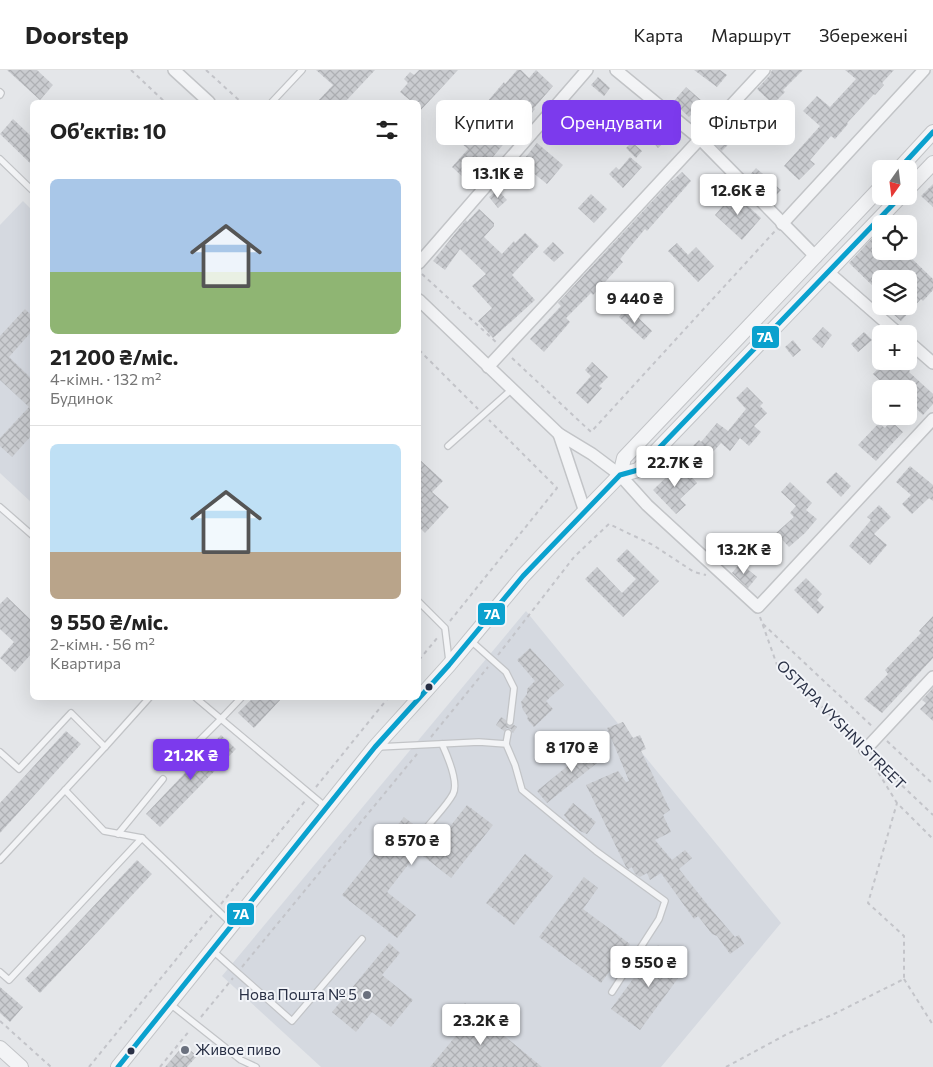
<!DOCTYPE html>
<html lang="uk">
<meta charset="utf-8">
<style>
:root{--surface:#fff;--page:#f6f6f6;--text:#222;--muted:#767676;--line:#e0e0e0;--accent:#7c3aed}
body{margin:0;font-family:Commissioner,sans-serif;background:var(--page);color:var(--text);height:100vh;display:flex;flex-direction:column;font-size:19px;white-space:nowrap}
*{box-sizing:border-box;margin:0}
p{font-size:16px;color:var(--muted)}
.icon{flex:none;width:28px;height:28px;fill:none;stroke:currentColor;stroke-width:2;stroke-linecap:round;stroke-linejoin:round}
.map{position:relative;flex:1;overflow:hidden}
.side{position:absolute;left:30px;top:30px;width:391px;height:600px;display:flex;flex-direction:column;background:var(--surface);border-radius:8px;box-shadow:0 5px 20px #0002}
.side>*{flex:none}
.guide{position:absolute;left:436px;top:30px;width:421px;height:45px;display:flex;gap:10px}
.needle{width:32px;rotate:194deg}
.controls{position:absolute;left:872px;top:90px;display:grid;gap:10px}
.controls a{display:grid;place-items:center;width:45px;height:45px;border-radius:8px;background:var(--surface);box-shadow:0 5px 20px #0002;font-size:25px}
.price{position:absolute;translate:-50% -42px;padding:0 11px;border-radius:5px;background:#fff;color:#222;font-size:16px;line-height:32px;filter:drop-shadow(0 1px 2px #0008)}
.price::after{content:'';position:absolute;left:50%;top:30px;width:15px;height:11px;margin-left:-8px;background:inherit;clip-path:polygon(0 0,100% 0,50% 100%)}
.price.on{background:var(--accent);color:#fff}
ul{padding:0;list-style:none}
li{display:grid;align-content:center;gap:10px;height:265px;padding:0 20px}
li+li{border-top:1px solid var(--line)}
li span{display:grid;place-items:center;height:155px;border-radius:8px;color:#555}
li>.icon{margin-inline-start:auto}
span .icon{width:90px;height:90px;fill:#fffc;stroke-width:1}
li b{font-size:21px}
h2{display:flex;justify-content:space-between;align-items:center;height:60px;padding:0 20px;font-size:21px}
.chip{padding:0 18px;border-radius:8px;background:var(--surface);box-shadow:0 5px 20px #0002;font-size:18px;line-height:45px}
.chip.on{background:var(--accent);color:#fff}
header{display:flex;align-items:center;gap:30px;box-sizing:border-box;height:70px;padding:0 25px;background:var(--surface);border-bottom:1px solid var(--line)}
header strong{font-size:24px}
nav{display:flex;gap:28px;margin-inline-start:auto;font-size:18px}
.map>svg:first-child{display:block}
</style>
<header>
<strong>Doorstep</strong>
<nav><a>Карта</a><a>Маршрут</a><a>Збережені</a></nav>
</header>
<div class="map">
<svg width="933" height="997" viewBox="0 0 933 997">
<defs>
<pattern id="building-cross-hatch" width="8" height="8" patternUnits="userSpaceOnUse" patternTransform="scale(1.25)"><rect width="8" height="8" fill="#caccd0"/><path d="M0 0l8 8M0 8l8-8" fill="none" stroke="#aeb0b4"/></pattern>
</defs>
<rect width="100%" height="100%" fill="#e4e6e9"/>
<g fill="#d5d9e0">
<path d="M23,131l9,9v293l-32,-30v-248z"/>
<path d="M526,541l255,312 -120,144h-340l-99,-91z"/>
</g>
<g fill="url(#building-cross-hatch)">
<path d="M7,0h30l16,15 -13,15z"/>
<path d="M316,0h59l-30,32h-28l16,-17z"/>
<path d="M419,0h39l-39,42v-10h-7l-12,-10 8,-9 -4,-4 6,-7 4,3z"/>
<path d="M517,0h4l8,8 7,-8 17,16 -19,22 1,1 -26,32 -2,-1 -20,24 -4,-2 -17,18 -14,-13 16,-18 -7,-6 19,-25 -4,-3 28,-33 1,2z"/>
<path d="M694,0h26l7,5 -10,12z"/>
<path d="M772,0h31l-20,20 2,2 -12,12 -16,-15 13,-14z"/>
<path d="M845,0h49l-12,13 2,2 -9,10 -1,-1 -27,29 1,1 -13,15 -4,-3 -21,24 5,4 -16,16 -15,-14 36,-40 -17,-15 14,-15 13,11 26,-28z"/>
<path d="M598,7l12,11 -6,8 -13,-11z"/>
<path d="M686,17l17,15 -14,15 -16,-15z"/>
<path d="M746,31l20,17 -12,15 -8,-7 -24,25 -12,-12z"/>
<path d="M570,35l14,10 -10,13 -13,-10z"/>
<path d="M13,49l19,18v28l-32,-31z"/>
<path d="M655,58l11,13 -8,7 -11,-13z"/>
<path d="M632,72l10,9 -6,7 -10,-10z"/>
<path d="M537,73l26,22 -16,19 -26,-21z"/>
<path d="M630,87l12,10 -19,21 -14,-14 7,-7 3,3z"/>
<path d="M756,98l25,22 -9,10 -24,-23z"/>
<path d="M682,102l9,9 -44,50 -2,-2 -25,30 3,3 -17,19 -13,14 -2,-2 -25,25 4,4 -26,30 -14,-13 31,-33 -3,-3 114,-123h1z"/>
<path d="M933,114v23l-12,-11z"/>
<path d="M498,120l9,10 -9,8 -9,-11z"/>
<path d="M734,123l27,25 -19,22 -27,-25z"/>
<path d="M591,124l16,15 -13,14 -16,-15z"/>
<path d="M479,139l15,14v3l-10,11 18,17 12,-13 1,2 10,-10 14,13 -27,29 23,25 -42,38 -15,-17 14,-13 -20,-22 14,-12 -26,-25 -15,21 -12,-9 33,-41 1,2z"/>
<path d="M881,159v22h23l29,28v11l-10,11 -2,-2 -20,22 -17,-15h25v-27h-9l-8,-8 -8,8h-3v3l-6,6 -26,-25z"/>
<path d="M553,172l11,11 -10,9 -11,-10z"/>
<path d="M677,173l11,12 8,-8 18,19 -16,16 -30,-31z"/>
<path d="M627,237l25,24 -8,9 -25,-23z"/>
<path d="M25,239l7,7v15l-23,26 23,22v56l-20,22 -12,-11v-8l29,-31 -29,-27v-44z"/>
<path d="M823,257l9,8 -10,13 -10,-9z"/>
<path d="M864,262l8,8 -14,12 -7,-8z"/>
<path d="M793,270l8,10 -8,7 -8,-10z"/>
<path d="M885,291h16l9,10 -1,1 24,22v10l-10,11 -14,-13v-13h-3l-7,-7 -7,7h-3l-16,-15z"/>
<path d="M592,292l16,15 -9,9 3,2 -14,16 -12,-11 15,-17 -6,-6z"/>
<path d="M747,317l16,16 -3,3 7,7 -13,13 7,6 -12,14 -9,-8 -10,13 -9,-8 -16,18 -14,-13 8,-8 2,2 16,-19 11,8 18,-22 -10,-11z"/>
<path d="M891,351l12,11 -27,29 -18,-16 21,-22 6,5z"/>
<path d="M419,389l24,22 -11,11 17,15 -24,26 -6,-6z"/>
<path d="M680,394l17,19 -17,16 6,6 -10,9 -23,-24z"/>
<path d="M910,396l23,19v16l-4,-3 -17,16 -10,-10 9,-9 -15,-13z"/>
<path d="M836,402l15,14 -10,11 -15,-15z"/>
<path d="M790,412l22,21 -6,7 11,9 -12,14 -16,14 -13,-14 18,-16 -4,-4 6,-7 -15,-14z"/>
<path d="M879,435l12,12 -17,17 13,11 -17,20 -21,-19 22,-26 -4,-3z"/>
<path d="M763,471l15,13 -10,11 -15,-12z"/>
<path d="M627,479l32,32 -36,36 -38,-38 12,-12 25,26 14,-14 -20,-19z"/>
<path d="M740,493l17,14 -9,11 -16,-15z"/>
<path d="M806,508l16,16 -5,6 7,7 -6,7 -24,-24z"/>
<path d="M7,527l25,24v32l-17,19 -15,-14 14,-16 -14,-13v-25z"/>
<path d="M933,546v42l-51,55 -18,-14 24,-25 -3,-4 36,-37 -2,-2z"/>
<path d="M530,578l34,37 -18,16 7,8 -19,18 -7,-8 1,-2 -5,-7 -2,-8 6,-8v-5l8,-8 -18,-21z"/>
<path d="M933,618v33l-13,-12 6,-6 -4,-3z"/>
<path d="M253,628h29l-28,30 -16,-15z"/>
<path d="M501,647l5,3 2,6 6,-1 3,2 -4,6 -2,-4 -4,-1 -3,3 -8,-6z"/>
<path d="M623,652l10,16 7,-3 6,14 -5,2 29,59 -7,5 8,17 -16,8 17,20 13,-10 7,8 -13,11 31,39 25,29 4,-2 5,9 -14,10 -13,-18 -5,-2 -14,-18 -4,3 -33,-46 -11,7 -3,-7 -7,4 -5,-3 -3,-7 -4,2 -2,-2 -40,-82 32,-14 8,11 3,-1 -22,-53z"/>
<path d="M66,661l15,13 -81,89v-30z"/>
<path d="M221,665l15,14 -76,78 -14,-13z"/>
<path d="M597,672l10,13 -60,48 -10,-12z"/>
<path d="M573,733l23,19 -9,12 -7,-3 -12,-11 -4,-5z"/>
<path d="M467,735l26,20 -42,53 -33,-26 -31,40 29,23 -19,23 -55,-43 62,-78 33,26z"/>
<path d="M525,784l28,22 -39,49 -28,-22z"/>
<path d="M137,790l15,14 -112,119 -15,-14z"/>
<path d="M584,807l14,11 -15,21 47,35 -29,39 -62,-46z"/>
<path d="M389,873l11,10 -18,22 31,25 -22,27 -19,-15 -16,20 -24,-20z"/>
<path d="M658,875l29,21 -47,64 -29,-21z"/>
<path d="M0,917l23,20 -13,15 -10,-9z"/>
<path d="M465,933l38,32 39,32h-112l35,-42 -11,-9z"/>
<path d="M184,975l13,11 -10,11h-22z"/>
</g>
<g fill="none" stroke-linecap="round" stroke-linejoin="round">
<g stroke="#c2c4c7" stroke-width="8">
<g id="service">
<path d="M0,22l1,1 -1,2"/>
<path d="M272,32l30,-32"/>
<path d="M0,89l32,31"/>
<path d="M448,376l63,-56"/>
<path d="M0,437l32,28"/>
<path d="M419,532l26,26 4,33"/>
<path d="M470,570l36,32 8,16 -4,34"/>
<path d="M241,628l-20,21 106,89"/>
<path d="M506,674l2,-11"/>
<path d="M105,677l44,-49"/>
<path d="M378,677l101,-5 27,2 9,21 7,25 74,61 69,50 -6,18 -47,73"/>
<path d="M0,682l19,17 52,-56 34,34 -105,113"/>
<path d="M186,684l35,-35 -25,-21"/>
<path d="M65,720l39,41 38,7"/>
<path d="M428,756c8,-10 19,-21 25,-32 6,-11 -6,-39 -11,-50"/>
<path d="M118,764l45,-55"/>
<path d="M212,880l80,71 70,-82"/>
<path d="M0,902l9,8 133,-142 90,86"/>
<path d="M169,933l72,57 15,7"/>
</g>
</g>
<g stroke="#c2c4c7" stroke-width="14">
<g id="minor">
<path d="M174,0l35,32"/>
<path d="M616,0l84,69 116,118"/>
<path d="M782,154l142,-154"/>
<path d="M419,193l168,-193"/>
<path d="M828,202l71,62"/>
<path d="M419,230l140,134 33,20 28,21 27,30 111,102 175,-188"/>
<path d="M909,272l24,21"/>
<path d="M488,297l276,-297"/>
<path d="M559,364l26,78"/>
<path d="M865,680l68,-73"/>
</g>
</g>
<g stroke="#c2c4c7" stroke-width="16">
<g id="tertiary">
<path d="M899,99l34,-37"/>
<path d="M909,118l24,-25"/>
<path d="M620,405l4,-17 257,-271"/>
<path d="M0,978l21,19"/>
<path d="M118,997l257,-320 74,-82 74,-89 27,-29 70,-72 18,-5 263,-274"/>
</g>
</g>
<g stroke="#c3c4c9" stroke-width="2" stroke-dasharray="4 4" stroke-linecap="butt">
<path d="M131,0l34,32"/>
<path d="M206,0l35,32"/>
<path d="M422,204l74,68"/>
<path d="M419,280l59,59"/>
<path d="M512,288l79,74 184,-201"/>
<path d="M760,547l17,48 24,20 56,58"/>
<path d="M450,551l107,-133 -68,-68"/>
<path d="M763,554l110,103"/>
<path d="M498,585l76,-98 35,-33 44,21 41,27 12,3"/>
<path d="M419,590l19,-23"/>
<path d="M431,667l57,-70"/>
<path d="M887,671l46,43"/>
<path d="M873,688l60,57"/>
<path d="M870,689l27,44 36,36"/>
<path d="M316,717l72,-89"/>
<path d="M221,834l84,-103"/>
<path d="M242,897l175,-213"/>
<path d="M904,909l29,46"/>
<path d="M201,947l32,-39"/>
<path d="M0,951l51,46"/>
<path d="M89,997l123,-152"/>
<path d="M160,997l30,-37"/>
<path d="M726,997l63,-34 45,-19 70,-35v-43l-36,-33 29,-100"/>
</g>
<use href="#service" stroke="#f3f4f6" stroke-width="5.5"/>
<use href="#minor" stroke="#f3f4f6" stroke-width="11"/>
<use href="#tertiary" stroke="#f3f4f6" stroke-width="14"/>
<g stroke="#f2f4f8" stroke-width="9">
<g id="bus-1">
<path d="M899,99l34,-37"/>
<path d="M118,997l257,-320 74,-82 74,-89 97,-101 18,-5 263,-274"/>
</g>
</g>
<use href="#bus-1" stroke="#0aa1ce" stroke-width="5"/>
</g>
<g fill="#293045" stroke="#f2f4f8" stroke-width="2">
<circle cx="429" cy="617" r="4.5"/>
<circle cx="131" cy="981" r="4.5"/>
</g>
<g fill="#6a707e" stroke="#f2f4f8" stroke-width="2">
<circle cx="367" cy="925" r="5"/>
<circle cx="185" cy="980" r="5"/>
</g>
<g text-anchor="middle" stroke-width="4" stroke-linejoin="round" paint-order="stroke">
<g font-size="15" fill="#293045" stroke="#f2f4f8">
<text transform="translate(841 655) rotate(45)" y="5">OSTAPA VYSHNI STREET</text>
</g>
<g font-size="15" fill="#293045" stroke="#f2f4f8" text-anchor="end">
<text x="357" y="930">Нова Пошта № 5</text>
<text x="195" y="985" text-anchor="start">Живое пиво</text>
</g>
</g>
<g stroke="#f2f4f8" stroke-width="2">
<rect x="751" y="255" width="29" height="24" rx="5" fill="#0aa1ce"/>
<rect x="477" y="532" width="29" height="24" rx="5" fill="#0aa1ce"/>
<rect x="226" y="832" width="29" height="24" rx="5" fill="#0aa1ce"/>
</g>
<g font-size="14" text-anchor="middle" font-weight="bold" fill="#fff">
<text x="765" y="272">7А</text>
<text x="492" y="549">7А</text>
<text x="241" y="849">7А</text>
</g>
</svg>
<div class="controls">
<a><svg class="needle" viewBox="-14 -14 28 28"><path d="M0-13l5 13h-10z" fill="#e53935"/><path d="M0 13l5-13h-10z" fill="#767676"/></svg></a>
<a><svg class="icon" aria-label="locate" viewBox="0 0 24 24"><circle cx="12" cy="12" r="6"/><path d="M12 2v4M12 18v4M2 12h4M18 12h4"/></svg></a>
<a><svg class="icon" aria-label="layers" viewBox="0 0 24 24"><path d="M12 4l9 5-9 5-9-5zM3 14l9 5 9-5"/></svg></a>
<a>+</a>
<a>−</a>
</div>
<b class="price" style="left:498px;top:129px">13.1K ₴</b>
<b class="price" style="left:738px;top:146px">12.6K ₴</b>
<b class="price" style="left:635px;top:254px">9 440 ₴</b>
<b class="price" style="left:675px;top:418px">22.7K ₴</b>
<b class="price" style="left:744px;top:505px">13.2K ₴</b>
<b class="price" style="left:572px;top:703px">8 170 ₴</b>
<b class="price on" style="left:191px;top:711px">21.2K ₴</b>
<b class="price" style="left:412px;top:796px">8 570 ₴</b>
<b class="price" style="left:649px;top:918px">9 550 ₴</b>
<b class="price" style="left:481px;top:976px">23.2K ₴</b>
<div class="guide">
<a class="chip">Купити</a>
<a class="chip on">Орендувати</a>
<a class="chip">Фільтри</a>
</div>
<section class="side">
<h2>Об’єктів: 10<svg class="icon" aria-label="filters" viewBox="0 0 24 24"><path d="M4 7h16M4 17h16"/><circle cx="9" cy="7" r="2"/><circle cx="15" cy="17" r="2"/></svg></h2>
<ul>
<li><span style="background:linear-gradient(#a9c7e8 60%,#8fb573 0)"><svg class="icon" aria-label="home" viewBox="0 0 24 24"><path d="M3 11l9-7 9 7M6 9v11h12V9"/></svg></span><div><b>21 200 ₴/міс.</b><p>4-кімн. · 132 m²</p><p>Будинок</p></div></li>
<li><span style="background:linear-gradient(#bfe0f5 70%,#b9a48a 0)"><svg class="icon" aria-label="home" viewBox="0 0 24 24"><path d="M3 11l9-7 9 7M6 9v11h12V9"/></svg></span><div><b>9 550 ₴/міс.</b><p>2-кімн. · 56 m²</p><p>Квартира</p></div></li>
</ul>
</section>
</div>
